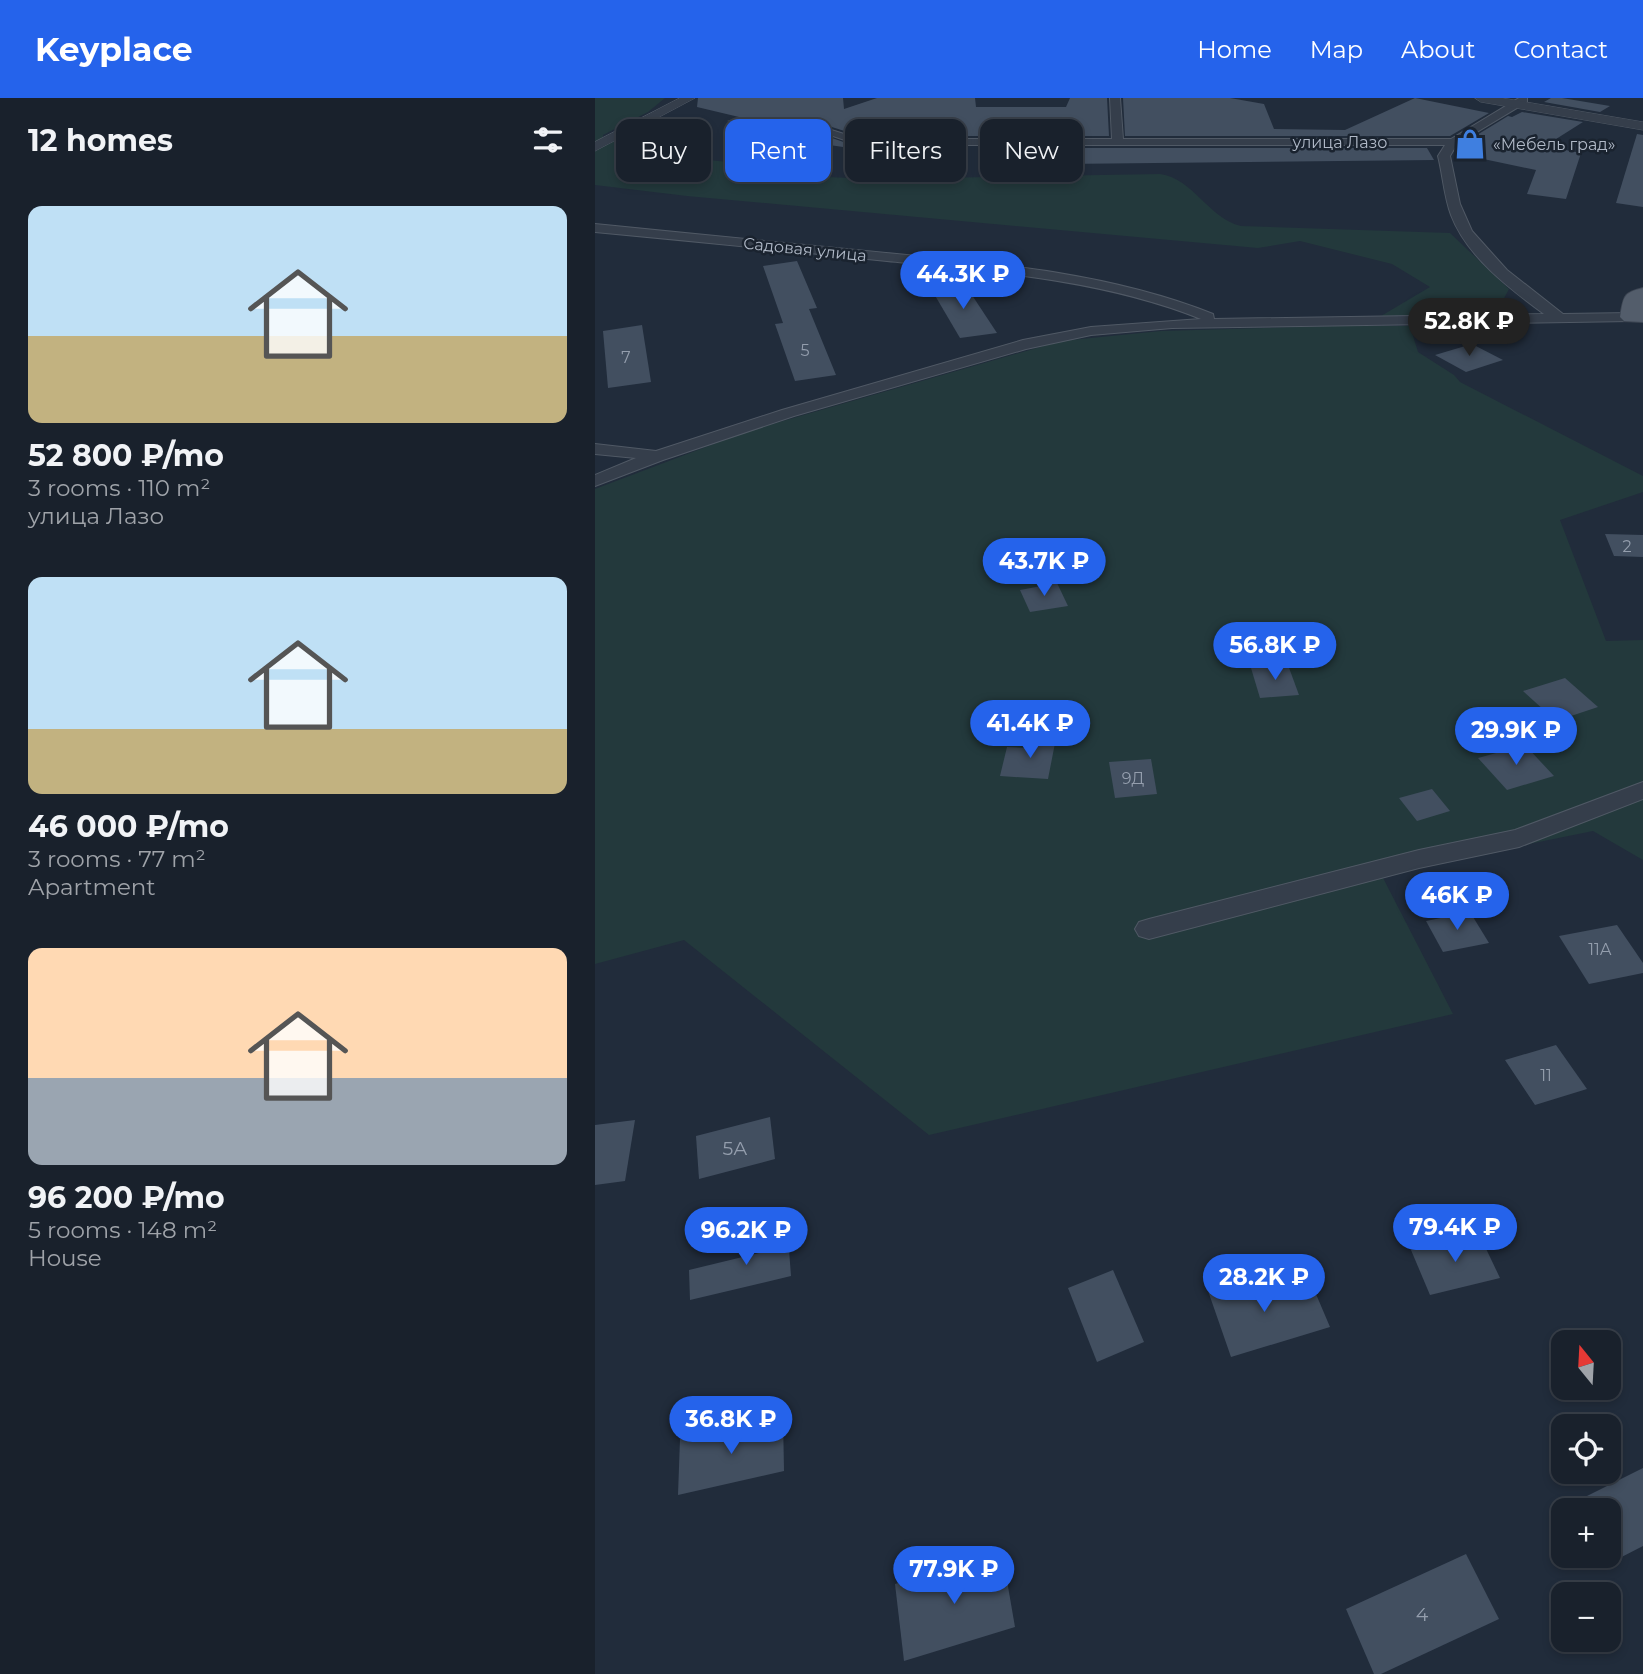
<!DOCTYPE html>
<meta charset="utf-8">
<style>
:root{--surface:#19212c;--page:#262e38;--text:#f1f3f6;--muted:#9fa3a9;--line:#373e48;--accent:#2563eb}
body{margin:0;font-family:Montserrat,sans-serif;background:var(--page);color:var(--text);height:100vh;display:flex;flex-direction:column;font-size:26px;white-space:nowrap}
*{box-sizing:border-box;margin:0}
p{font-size:23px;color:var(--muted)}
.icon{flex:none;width:38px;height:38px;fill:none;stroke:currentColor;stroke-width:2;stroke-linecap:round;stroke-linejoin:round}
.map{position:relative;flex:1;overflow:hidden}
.drawer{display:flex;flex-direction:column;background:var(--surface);width:595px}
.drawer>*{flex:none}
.guide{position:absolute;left:21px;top:21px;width:665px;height:63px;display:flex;gap:14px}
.needle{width:46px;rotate:342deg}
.controls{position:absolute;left:956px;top:1232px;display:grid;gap:14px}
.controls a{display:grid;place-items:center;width:70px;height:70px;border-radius:14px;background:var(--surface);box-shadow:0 4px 10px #0003,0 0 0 2px var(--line);font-size:35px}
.price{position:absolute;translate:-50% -60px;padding:0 16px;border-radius:24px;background:var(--accent);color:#fff;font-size:23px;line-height:46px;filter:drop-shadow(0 2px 4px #0008)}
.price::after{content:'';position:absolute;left:50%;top:42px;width:21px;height:16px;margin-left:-10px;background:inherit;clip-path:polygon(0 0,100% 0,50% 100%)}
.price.current{background:#222;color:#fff}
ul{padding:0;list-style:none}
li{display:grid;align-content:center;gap:14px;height:371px;padding:0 28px}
li span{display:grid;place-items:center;height:217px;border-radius:14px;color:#555}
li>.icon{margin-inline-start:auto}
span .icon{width:126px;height:126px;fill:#fffc;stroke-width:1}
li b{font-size:30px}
h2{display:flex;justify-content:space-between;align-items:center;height:84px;padding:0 28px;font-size:30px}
.tag{padding:0 24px;border-radius:14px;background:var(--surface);box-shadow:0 4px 10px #0003,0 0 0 2px var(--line);font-size:24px;line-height:63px}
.tag.current{background:var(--accent);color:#fff}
header{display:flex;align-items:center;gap:42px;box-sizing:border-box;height:98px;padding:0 35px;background:var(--accent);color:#fff}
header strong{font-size:33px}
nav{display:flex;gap:38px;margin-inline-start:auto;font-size:24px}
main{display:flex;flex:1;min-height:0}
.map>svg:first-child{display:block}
</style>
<header>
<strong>Keyplace</strong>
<nav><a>Home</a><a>Map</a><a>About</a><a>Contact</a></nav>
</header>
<main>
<section class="drawer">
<h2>12 homes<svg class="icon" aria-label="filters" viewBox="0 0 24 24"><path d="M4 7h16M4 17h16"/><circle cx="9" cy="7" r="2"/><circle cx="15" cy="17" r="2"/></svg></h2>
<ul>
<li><span style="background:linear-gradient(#bfe0f5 60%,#c2b280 0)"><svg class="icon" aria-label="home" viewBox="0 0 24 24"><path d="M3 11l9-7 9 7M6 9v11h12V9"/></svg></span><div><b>52 800 ₽/mo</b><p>3 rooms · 110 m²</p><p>улица Лазо</p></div></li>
<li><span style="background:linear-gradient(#bfe0f5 70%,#c2b280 0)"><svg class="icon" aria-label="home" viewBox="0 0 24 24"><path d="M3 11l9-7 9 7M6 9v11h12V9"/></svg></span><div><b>46 000 ₽/mo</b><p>3 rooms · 77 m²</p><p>Apartment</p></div></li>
<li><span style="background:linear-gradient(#ffd9b3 60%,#9aa5b1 0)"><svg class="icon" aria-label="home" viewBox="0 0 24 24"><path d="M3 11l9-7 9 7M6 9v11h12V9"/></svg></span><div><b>96 200 ₽/mo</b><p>5 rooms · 148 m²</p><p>House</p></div></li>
</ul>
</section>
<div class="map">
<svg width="1048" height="1576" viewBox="0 0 1048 1576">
<rect width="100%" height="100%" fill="#212c3b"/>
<g fill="#23393c">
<path d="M0,0h70l-17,14 -45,23v4l87,19 96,10 41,9 47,2 286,-5c34,5 48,44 81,52l209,7 59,56 -12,22c-16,1 -31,-3 -46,-1l-1,4 -69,2 49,-29 -38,-23 -92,-23 -42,7 -571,-52 -92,-11z"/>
<path d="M738,228h77l8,26 36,23 6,7 183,94v16l-83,28 46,121 37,-1v220l-50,-29 -212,43 72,140 -524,121 -245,-195 -89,24v-475l153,-58 313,-90 100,-10z"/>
</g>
<g fill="#424f60">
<path d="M103,0h145l1,11 33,-11h98l1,9h90l4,-9h37l2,38h-196l-4,-5 -8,5h-41l-50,-16 -9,5 2,3 55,19 26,1 -7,4 -68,-10 -82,-21 12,-4 -42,-10z"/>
<path d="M528,0h107l34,6 10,25 71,1 70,-32 74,15 -39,23h-325z"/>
<path d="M956,0h11l48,8 -10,6 -56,-10z"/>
<path d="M927,14l61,10 -38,24 36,7 -15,46 -39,-5 9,-24 -81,-17 4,-7 49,-30 4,1z"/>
<path d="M1042,36l6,1v72l-27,-4z"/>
<path d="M316,50h36l-16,16 -34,-2z"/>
<path d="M442,50h390l7,12 -371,4 -26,-4z"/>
<path d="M202,163l20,47 -8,1 27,66 -41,6 -20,-57 8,-1 -20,-57z"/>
<path d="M369,185l33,50 -37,5 -30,-51z"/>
<path d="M47,227l9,57 -43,6 -5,-57z"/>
<path d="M877,246l31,16 -37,12 -31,-17z"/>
<path d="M1010,436l38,1v22l-29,-1z"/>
<path d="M462,485l11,23 -38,6 -10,-22z"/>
<path d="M693,567l11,30 -39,3 -9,-30z"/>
<path d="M970,580l33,29 -42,14 -33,-30z"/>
<path d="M437,639l24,1 -8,41 -48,-3 7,-29 23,1z"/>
<path d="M930,647l29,31 -47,14 -29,-32z"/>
<path d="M556,661l6,35 -42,4 -6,-36z"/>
<path d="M837,691l18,22 -33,10 -18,-23z"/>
<path d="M875,814l19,31 -46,9 -17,-31z"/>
<path d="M1022,827l26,38v10l-54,11 -30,-48z"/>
<path d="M961,947l31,44 -52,16 -30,-45z"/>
<path d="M175,1019l5,42 -76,20 -3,-43z"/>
<path d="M40,1022l-10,61 -30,4v-60z"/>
<path d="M192,1125l4,53 -101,24 -1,-30 70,-17 -1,-23z"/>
<path d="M884,1136l21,44 -70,17 -19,-45z"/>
<path d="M518,1172l31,72 -47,20 -29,-74z"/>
<path d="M653,1175l9,23 53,-16 20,47 -99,30 -25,-72z"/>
<path d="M188,1319l1,54 -106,24 2,-56z"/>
<path d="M1048,1370v78l-35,18v-54h-49z"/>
<path d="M407,1454l13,75 -111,34 -9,-77z"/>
<path d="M871,1456l33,65 -118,55h-7l-28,-65z"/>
</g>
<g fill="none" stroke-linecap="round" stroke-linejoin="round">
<g stroke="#505965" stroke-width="2">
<g id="minor">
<path d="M515,0h10l3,41h328l68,-41h8v4l-70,42 -7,12 10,48 12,27 35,39 56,44 68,-1 7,4 -7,4 -459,7 -81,7 -65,14 -232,67 -131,44 -68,26v-11l41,-17 -41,-4v-10l61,7 126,-41 241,-70 68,-13 110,-8c-96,-39 -212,-48 -314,-58 -97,-10 -195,-20 -292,-29v-8c97,10 194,19 291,29 108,10 225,20 327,61l1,5 330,-5c-34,-25 -77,-57 -93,-99 -7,-19 -8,-39 -13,-59l7,-11h-586l-55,-19 5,-3 51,16h252z"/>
<path d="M1048,684v17l-124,48 -100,21 -270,71 -10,-3 -4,-7 4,-7 10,-3 270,-69 96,-20z"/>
</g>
</g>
<g stroke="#505965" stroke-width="1">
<g id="tertiary">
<path d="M85,0h15l-100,53v-9z"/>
<path d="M880,0h27l141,24v8l-162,-28z"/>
</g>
</g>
<g stroke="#3e4754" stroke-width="2">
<path id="primary" d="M1048,190v34l-19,-1 -4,-4c4,-20 2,-24 23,-29z"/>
</g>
<use href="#minor" fill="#353e4b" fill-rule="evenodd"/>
<use href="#tertiary" fill="#353e4b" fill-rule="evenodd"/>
<use href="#primary" fill="#535d6b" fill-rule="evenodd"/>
</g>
<defs>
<g id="shop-bare" transform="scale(2.415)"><path d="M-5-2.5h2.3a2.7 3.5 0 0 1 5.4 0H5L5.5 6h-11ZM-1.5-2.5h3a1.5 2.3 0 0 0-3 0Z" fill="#3f7fe0" stroke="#1a232f" stroke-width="2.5" paint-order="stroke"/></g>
</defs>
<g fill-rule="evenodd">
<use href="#shop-bare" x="875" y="46"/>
</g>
<g text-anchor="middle" stroke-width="5" stroke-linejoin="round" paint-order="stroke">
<g font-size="16" fill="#b0b9c7" stroke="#1a232f">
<text x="745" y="50">улица Лазо</text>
<text transform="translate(210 151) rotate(6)" y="6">Садовая улица</text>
</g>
<g font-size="16" fill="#b0b9c7" stroke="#1a232f" text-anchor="start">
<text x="898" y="52">«Мебель град»</text>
</g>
<g font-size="16" fill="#949ead">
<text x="210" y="258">5</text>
<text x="31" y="265">7</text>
<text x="1032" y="454">2</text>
<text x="538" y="686">9Д</text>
<text x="1005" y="857">11А</text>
<text x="951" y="983">11</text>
</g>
<g font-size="19" fill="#949ead">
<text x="140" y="1057">5А</text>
<text x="827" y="1523">4</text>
</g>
</g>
</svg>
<div class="controls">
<a><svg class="needle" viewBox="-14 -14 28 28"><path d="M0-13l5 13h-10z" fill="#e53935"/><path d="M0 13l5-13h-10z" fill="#9fa3a9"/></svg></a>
<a><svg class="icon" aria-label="locate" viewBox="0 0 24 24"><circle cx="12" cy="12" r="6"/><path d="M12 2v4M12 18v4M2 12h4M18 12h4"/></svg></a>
<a>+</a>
<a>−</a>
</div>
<b class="price" style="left:368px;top:213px">44.3K ₽</b>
<b class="price current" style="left:874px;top:260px">52.8K ₽</b>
<b class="price" style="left:449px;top:500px">43.7K ₽</b>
<b class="price" style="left:680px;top:584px">56.8K ₽</b>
<b class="price" style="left:435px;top:662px">41.4K ₽</b>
<b class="price" style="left:921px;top:669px">29.9K ₽</b>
<b class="price" style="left:862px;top:834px">46K ₽</b>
<b class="price" style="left:860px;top:1166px">79.4K ₽</b>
<b class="price" style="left:151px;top:1169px">96.2K ₽</b>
<b class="price" style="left:669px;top:1216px">28.2K ₽</b>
<b class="price" style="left:136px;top:1358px">36.8K ₽</b>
<b class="price" style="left:359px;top:1508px">77.9K ₽</b>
<div class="guide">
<a class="tag">Buy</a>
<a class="tag current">Rent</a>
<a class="tag">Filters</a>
<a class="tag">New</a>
</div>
</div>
</main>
